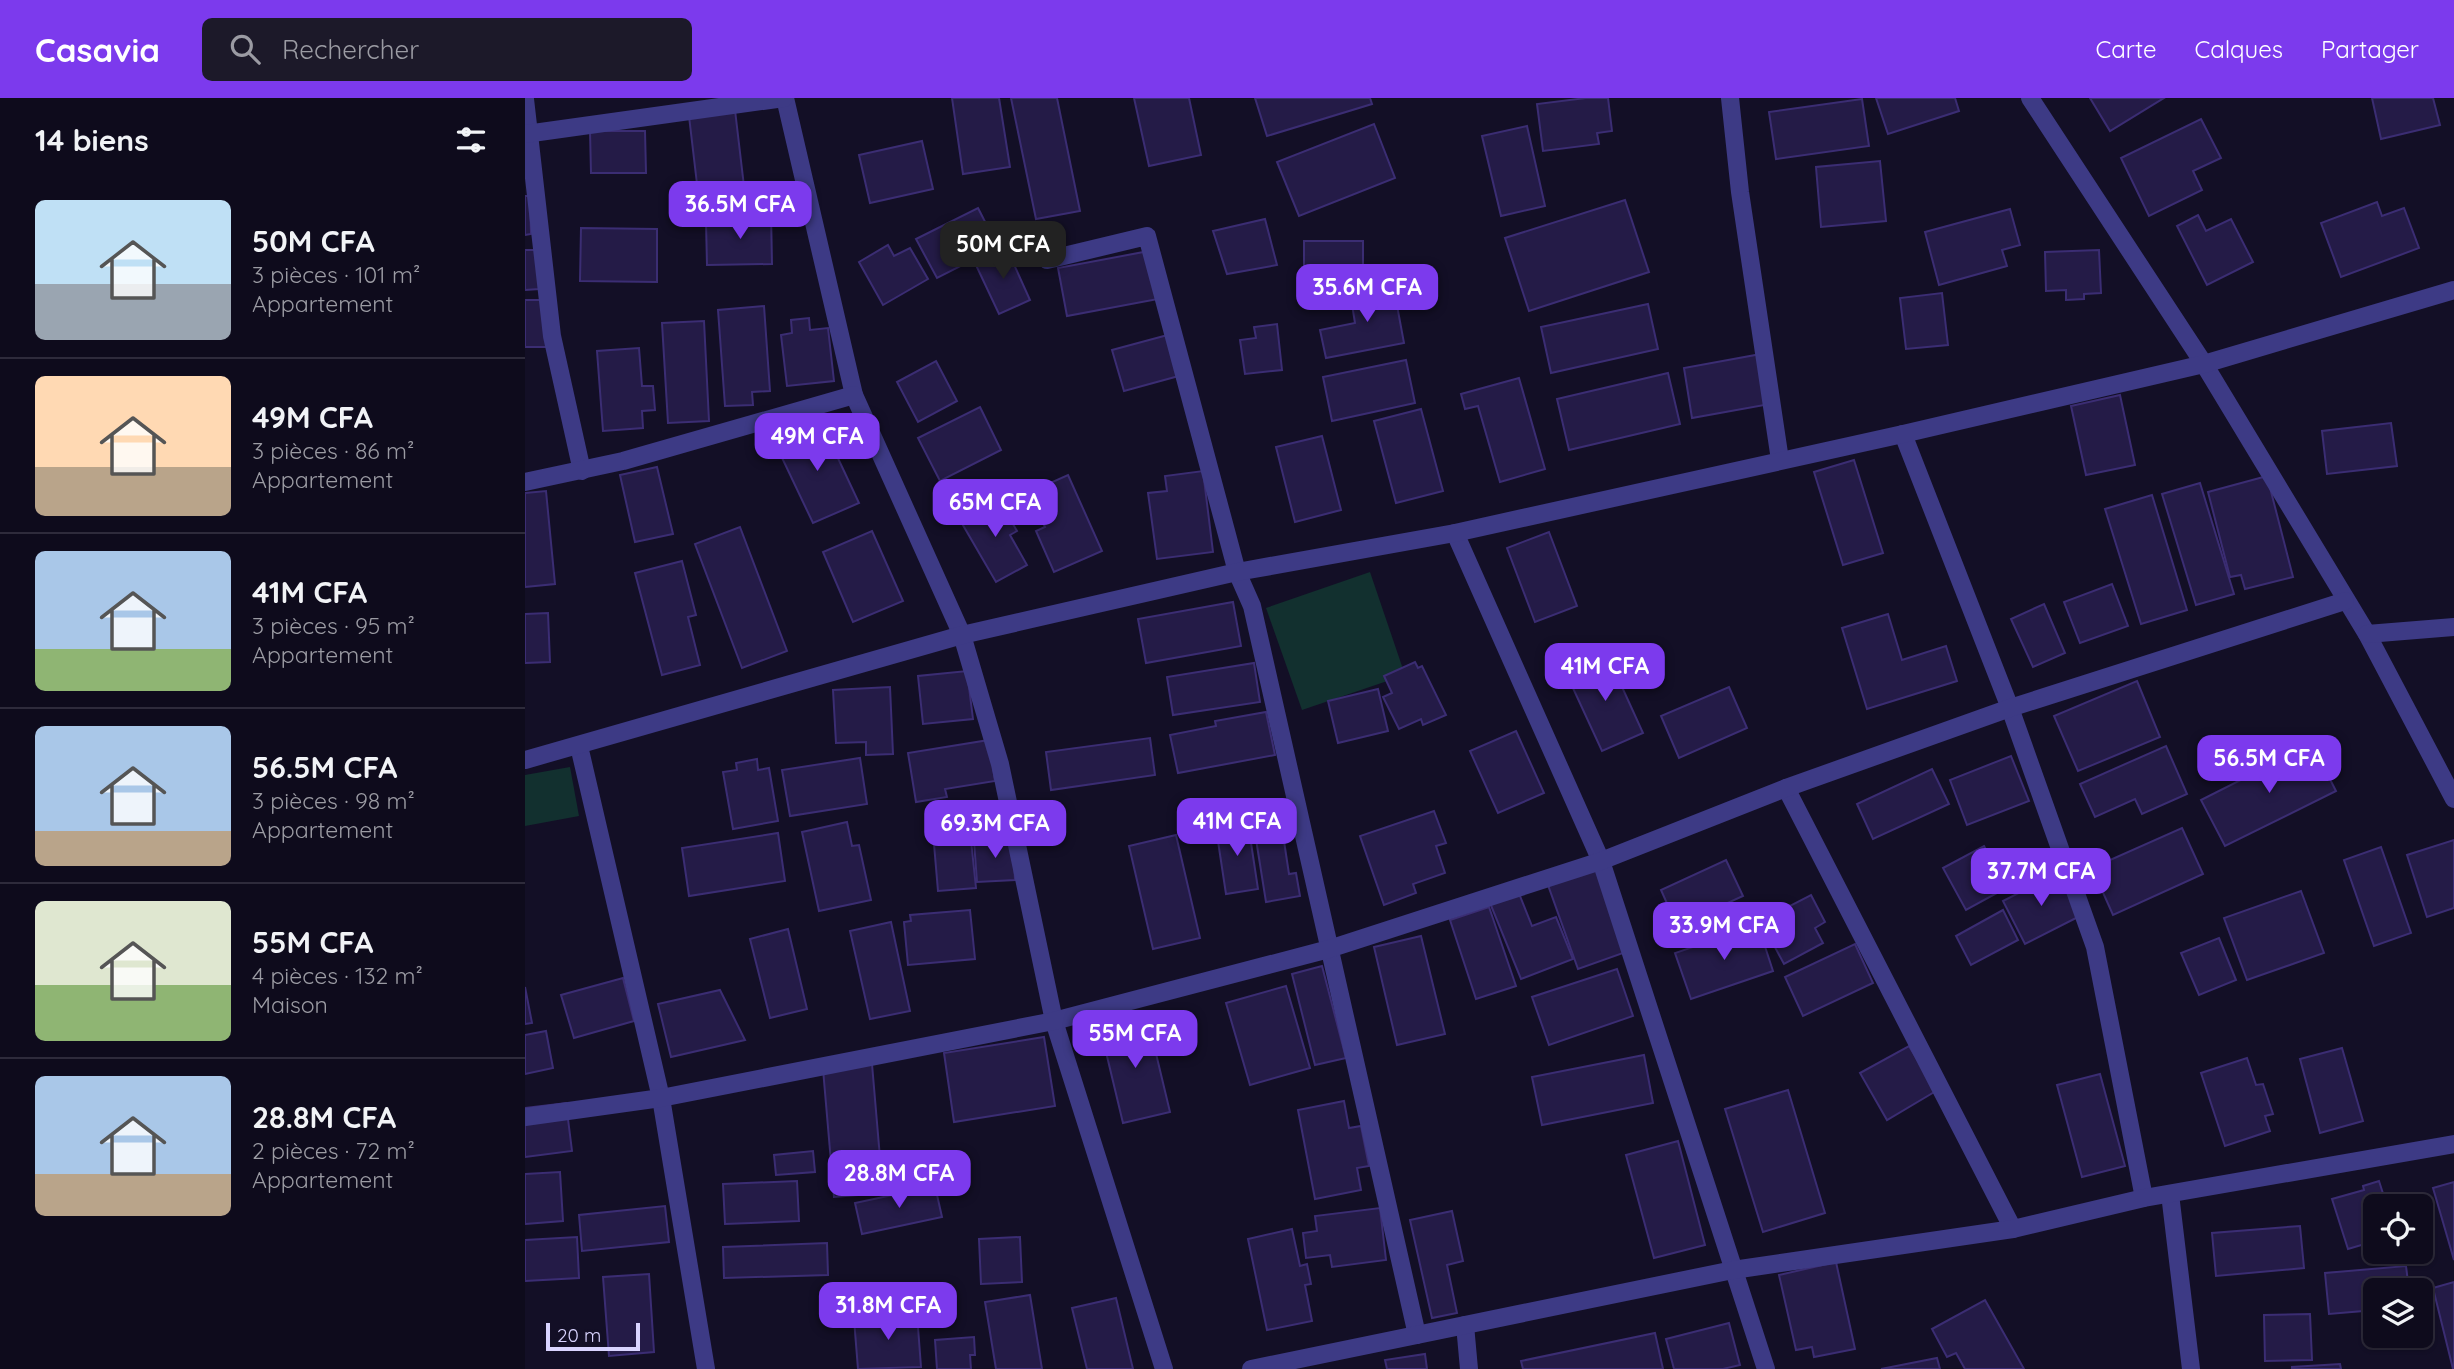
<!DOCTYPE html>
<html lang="fr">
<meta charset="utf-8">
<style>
:root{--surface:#0e0b1c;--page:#1c1929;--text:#f1f3f6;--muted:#9b9ba3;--line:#2e2b3b;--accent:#7c3aed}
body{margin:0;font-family:Quicksand,sans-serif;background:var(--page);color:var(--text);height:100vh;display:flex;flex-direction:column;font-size:26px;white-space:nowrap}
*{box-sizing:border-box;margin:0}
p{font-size:23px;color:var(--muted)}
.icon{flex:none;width:38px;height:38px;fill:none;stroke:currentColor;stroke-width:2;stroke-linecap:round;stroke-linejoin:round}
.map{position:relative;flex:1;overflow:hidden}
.drawer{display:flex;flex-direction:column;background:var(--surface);width:525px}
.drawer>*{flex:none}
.buttons{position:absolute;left:1838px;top:1096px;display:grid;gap:14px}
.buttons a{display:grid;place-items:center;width:70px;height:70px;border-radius:10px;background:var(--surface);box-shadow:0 2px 5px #0004,0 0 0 2px var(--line);font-size:35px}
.scale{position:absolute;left:21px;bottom:18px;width:94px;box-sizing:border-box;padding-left:7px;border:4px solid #d9d4ff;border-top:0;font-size:19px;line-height:24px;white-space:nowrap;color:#d9d4ff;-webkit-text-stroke:5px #130f26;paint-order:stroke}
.price{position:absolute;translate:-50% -60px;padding:0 16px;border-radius:14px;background:var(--accent);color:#fff;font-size:23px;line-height:46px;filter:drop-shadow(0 2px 4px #0008)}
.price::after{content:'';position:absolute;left:50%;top:42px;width:21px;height:16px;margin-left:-10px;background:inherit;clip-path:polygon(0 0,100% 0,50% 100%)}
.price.current{background:#222;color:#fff}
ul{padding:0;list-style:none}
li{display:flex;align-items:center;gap:21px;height:175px;padding:0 35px}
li+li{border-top:2px solid var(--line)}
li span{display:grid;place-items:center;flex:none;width:196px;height:140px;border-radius:10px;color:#555}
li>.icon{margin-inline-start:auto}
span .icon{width:84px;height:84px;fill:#fffc;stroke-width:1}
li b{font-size:30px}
h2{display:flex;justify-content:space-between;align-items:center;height:84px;padding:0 35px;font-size:30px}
header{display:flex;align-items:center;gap:42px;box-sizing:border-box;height:98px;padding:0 35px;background:var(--accent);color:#fff}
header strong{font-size:33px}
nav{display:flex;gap:38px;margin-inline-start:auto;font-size:24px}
.search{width:490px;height:63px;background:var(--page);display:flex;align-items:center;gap:18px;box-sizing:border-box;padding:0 24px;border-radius:10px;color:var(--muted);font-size:26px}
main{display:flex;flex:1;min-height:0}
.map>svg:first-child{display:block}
</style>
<header>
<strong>Casavia</strong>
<div class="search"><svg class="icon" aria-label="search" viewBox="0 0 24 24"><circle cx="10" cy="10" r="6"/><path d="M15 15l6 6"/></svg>Rechercher</div>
<nav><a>Carte</a><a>Calques</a><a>Partager</a></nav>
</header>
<main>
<section class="drawer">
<h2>14 biens<svg class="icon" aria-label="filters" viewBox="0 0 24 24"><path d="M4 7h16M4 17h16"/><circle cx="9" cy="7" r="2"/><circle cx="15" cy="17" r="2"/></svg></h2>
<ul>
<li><span style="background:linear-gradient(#bfe0f5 60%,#9aa5b1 0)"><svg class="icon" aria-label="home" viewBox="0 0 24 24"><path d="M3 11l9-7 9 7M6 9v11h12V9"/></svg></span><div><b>50M CFA</b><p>3 pièces · 101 m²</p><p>Appartement</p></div></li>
<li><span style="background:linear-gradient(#ffd9b3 65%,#b9a48a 0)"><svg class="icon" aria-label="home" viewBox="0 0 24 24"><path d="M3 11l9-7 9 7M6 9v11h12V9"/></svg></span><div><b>49M CFA</b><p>3 pièces · 86 m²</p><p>Appartement</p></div></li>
<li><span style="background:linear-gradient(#a9c7e8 70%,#8fb573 0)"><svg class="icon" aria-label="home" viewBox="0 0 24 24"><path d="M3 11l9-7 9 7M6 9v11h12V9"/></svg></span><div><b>41M CFA</b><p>3 pièces · 95 m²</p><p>Appartement</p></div></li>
<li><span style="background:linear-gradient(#a9c7e8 75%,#b9a48a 0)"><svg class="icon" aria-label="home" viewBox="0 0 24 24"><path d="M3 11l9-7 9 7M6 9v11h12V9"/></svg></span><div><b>56.5M CFA</b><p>3 pièces · 98 m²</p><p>Appartement</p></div></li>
<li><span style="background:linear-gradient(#dfe7d0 60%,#8fb573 0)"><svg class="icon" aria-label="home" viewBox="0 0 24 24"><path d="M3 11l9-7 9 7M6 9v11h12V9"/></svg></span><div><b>55M CFA</b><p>4 pièces · 132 m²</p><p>Maison</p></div></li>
<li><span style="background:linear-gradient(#a9c7e8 70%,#b9a48a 0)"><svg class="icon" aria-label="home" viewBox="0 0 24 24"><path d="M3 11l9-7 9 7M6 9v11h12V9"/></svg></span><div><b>28.8M CFA</b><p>2 pièces · 72 m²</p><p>Appartement</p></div></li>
</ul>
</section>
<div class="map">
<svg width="1929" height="1271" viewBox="0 0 1929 1271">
<rect width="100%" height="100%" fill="#130f26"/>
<g fill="#12302f">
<path d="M845,474l35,103 -103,35 -36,-102z"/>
<path d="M45,669l9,49 -54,10v-51z"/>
</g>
<g fill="#241b47" stroke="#3b2d73" stroke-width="2">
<path d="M427,0h47l11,69 -47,7z"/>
<path d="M486,0h46l23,113 -44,8z"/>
<path d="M609,0h55l12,57 -52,11z"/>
<path d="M730,0h115l2,6 -105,32z"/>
<path d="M1061,0h22l4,33 -15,2 2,11 -56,7 -6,-47z"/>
<path d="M1351,0h79l4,13 -71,23z"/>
<path d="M1565,0h74l-54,33z"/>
<path d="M1847,0h61l7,27 -59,14z"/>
<path d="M1337,1l7,47 -93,13 -7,-47z"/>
<path d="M210,12l10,85 -46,6 -10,-85z"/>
<path d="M1676,21l20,39 -28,13 9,19 -53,26 -28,-58z"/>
<path d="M849,26l21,54 -96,38 -22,-54z"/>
<path d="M1002,28l18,80 -44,10 -19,-80z"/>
<path d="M65,33h55l1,42h-55z"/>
<path d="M397,43l11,48 -63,14 -11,-48z"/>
<path d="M1355,63l6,60 -65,6 -5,-60z"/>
<path d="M0,98h5l1,38 -6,1z"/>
<path d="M1100,102l24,72 -120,39 -24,-73z"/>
<path d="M1852,104l5,14 22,-8 15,40 -78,29 -20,-54z"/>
<path d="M453,110l20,39 -61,31 -21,-39z"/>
<path d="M1485,111l10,36 -18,5 5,16 -68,19 -14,-53z"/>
<path d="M210,115h36l1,51 -65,1 -1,-43h29z"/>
<path d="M1673,117l8,16 25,-12 22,43 -46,23 -30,-59z"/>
<path d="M740,121l12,46 -50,9 -14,-43z"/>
<path d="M56,130l76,1v53l-77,-1z"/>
<path d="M779,143h59v45l-59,1z"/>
<path d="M363,147l6,11 16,-8 18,31 -45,26 -24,-43z"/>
<path d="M482,151l23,51 -31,14 -24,-51z"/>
<path d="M0,152h13l1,39 -14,1z"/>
<path d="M1574,152l2,43 -17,1v5l-18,1v-10l-20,1 -1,-39z"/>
<path d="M624,153l9,48 -91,17 -9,-48z"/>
<path d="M868,186l11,59 -78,15 -6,-28 35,-7 -5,-31z"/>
<path d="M1417,195l6,52 -42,4 -6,-51z"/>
<path d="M0,202h21l1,47h-22z"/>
<path d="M1123,206l10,45 -107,24 -10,-46z"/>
<path d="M239,208l6,85 -18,1 1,13 -28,1 -7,-96z"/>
<path d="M284,220l1,12 18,-2 6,53 -47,5 -6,-51 11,-2 -1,-13z"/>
<path d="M179,223l5,100 -41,2 -6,-100z"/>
<path d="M752,226l5,46 -37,4 -5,-34 16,-2 -2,-11z"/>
<path d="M650,235l11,41 -62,17 -12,-41z"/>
<path d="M114,250l3,38h11l2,24 -13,1 1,17 -40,3 -6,-80z"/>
<path d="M1236,256l9,50 -78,14 -8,-50z"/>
<path d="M881,262l9,43 -83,18 -9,-44z"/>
<path d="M411,263l21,40 -39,21 -21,-40z"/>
<path d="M1143,275l12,51 -111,26 -12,-51z"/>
<path d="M994,280l26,91 -45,13 -22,-76 -13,3 -4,-15z"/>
<path d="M1595,297l15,70 -49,10 -15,-69z"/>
<path d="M455,309l21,43 -61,31 -22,-43z"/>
<path d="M896,311l22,82 -47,12 -22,-82z"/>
<path d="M296,324l38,81 -46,20 -38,-80z"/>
<path d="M1866,325l6,43 -70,8 -5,-43z"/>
<path d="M797,338l19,74 -46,12 -19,-75z"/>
<path d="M1329,362l29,93 -40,12 -29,-93z"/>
<path d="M132,369l16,67 -38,8 -15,-67z"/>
<path d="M678,373l10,81 -56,7 -9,-66 19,-2 -2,-15z"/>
<path d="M543,377l34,76 -48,21 -18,-41 9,-4 -15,-35z"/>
<path d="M1742,378l26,101 -48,12 -4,-14 -11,2 -22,-85z"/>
<path d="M1675,385l34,111 -38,11 -34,-111z"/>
<path d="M21,393l9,93 -30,3v-94z"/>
<path d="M1627,397l35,115 -46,14 -36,-115z"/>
<path d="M473,400l19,33 -7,4 17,30 -31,17 -36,-62z"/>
<path d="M215,429l47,124 -45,17 -47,-124z"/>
<path d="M347,433l31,70 -50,21 -30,-70z"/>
<path d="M1024,434l28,74 -42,16 -28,-74z"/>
<path d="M157,463l14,54 -8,2 12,48 -38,10 -27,-102z"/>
<path d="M1587,486l16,42 -48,17 -16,-41z"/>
<path d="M708,504l8,44 -95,17 -8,-44z"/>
<path d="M1519,506l21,49 -32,14 -22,-48z"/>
<path d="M23,515l2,49 -25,1v-49z"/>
<path d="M1363,516l14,46 44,-14 11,35 -90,28 -25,-81z"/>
<path d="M1082,556l36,79 -41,18 -36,-78z"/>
<path d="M890,564l3,6 4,-2 24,49 -23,10 -2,-6 -22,10 -16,-32 9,-4 -8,-17z"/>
<path d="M729,565l6,39 -87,13 -6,-38z"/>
<path d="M442,573l6,48 -50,5 -5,-48z"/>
<path d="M1612,583l23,56 -82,34 -24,-55z"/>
<path d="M365,589l3,67 -27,1v-13l-30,1 -3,-53z"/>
<path d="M1204,589l18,41 -68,30 -18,-42z"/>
<path d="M853,591l10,42 -50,12 -10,-42z"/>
<path d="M741,614l9,43 -97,18 -8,-38 46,-9 -1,-5z"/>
<path d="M991,633l28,62 -46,20 -28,-62z"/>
<path d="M625,640l5,37 -104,15 -5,-38z"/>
<path d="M464,642l6,41 -50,8 2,8 -31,5 -8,-49z"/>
<path d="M1787,646l24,47 -111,55 -24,-46z"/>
<path d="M1641,648l21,48 -45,20 -7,-15 -40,18 -15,-33z"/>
<path d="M1486,658l18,45 -62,24 -17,-45z"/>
<path d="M335,660l7,46 -77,12 -8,-46z"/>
<path d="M232,661l1,11 11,-2 9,53 -45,8 -10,-57 14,-2 -1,-7z"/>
<path d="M1407,671l17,35 -76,35 -16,-35z"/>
<path d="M909,713l12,32 -10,3 9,27 -32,11 3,9 -32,12 -24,-69z"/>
<path d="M322,724l5,24 7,-1 12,55 -52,11 -17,-79z"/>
<path d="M723,725l10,66 -32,5 -10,-66z"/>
<path d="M757,730l7,46 7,-1 4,23 -34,6 -11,-69z"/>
<path d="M1657,730l21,46 -90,41 -21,-47z"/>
<path d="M253,735l7,48 -96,15 -7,-48z"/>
<path d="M651,737l24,103 -47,11 -24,-103z"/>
<path d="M488,740l2,42 -38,2 -3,-41z"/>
<path d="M446,742l5,48 -38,3 -4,-47z"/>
<path d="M1929,742v68l-27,9 -20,-62z"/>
<path d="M1459,748l22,42 -40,22 -23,-42z"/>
<path d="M1856,749l30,86 -37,13 -30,-86z"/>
<path d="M1201,762l17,36 -66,30 -16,-36z"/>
<path d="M1071,770l30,84 -48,17 -30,-84z"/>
<path d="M1533,775l22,43 -55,28 -22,-43z"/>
<path d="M993,793l14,35 24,-9 17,42 -52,20 -31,-76z"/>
<path d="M1776,793l23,62 -77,27 -23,-62z"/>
<path d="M1286,797l14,27 -10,6 8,15 -39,21 -23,-43z"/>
<path d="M964,809l27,79 -40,13 -26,-79z"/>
<path d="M445,812l5,49 -67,6 -4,-43 7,-1 -1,-6z"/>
<path d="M1478,812l15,30 -47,25 -15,-29z"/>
<path d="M366,824l19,89 -40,8 -20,-88z"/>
<path d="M1233,827l15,46 -82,28 -16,-46z"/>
<path d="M263,831l19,80 -37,9 -20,-79z"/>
<path d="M896,838l24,98 -48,11 -23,-98z"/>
<path d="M1694,840l17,42 -37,15 -18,-42z"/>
<path d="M1330,846l18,39 -70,33 -18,-39z"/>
<path d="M797,868l24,92 -31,7 -23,-91z"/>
<path d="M1092,871l16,47 -84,29 -17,-48z"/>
<path d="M98,880l11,43 -60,17 -13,-43z"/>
<path d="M761,888l24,82 -60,17 -24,-82z"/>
<path d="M0,889l7,36 -7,1z"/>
<path d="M195,892l25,50 -74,17 -13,-53z"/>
<path d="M622,918l23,96 -47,11 -23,-96z"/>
<path d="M21,933l7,37 -28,6v-39z"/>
<path d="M519,939l11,69 -101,16 -10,-69z"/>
<path d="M1384,948l27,45 -49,29 -27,-47z"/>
<path d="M1817,950l21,73 -43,12 -20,-74z"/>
<path d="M1119,957l9,48 -111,22 -10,-48z"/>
<path d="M1722,960l9,27 7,-1 10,30 -8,2 5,15 -45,15 -24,-73z"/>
<path d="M347,966l11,129 -49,4 -11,-128z"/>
<path d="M1575,976l25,92 -43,11 -25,-92z"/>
<path d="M1263,992l37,123 -62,19 -38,-123z"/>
<path d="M819,1003l5,27 12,-2 8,40 -12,2 4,22 -46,9 -17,-89z"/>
<path d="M41,1005l6,48 -47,6v-49z"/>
<path d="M1153,1043l27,104 -51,13 -28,-103z"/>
<path d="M288,1053l2,21 -39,3 -2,-20z"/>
<path d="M35,1074l3,49 -38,3v-50z"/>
<path d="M272,1083l2,40 -74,3 -2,-40z"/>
<path d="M1854,1083l8,25h-12v35l-27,8 -16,-50 32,-9 -1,-4z"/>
<path d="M1929,1084v78l-21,-72z"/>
<path d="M410,1088l7,31 -80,17 -7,-31z"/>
<path d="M140,1108l4,36 -87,9 -3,-36z"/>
<path d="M855,1110l6,52 -54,7 -2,-12 -24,3 -3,-25 14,-2 -2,-15z"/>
<path d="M927,1113l11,50 -16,4 10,48 -25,5 -22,-98z"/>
<path d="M1775,1128l4,42 -88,8 -4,-43z"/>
<path d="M767,1131l8,37 7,-2 4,20 -6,1 7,36 -45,9 -19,-91z"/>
<path d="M52,1139l2,41 -54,3v-41z"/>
<path d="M495,1139l2,45 -41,2 -2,-45z"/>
<path d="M302,1145l1,32 -104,3 -1,-31z"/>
<path d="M1311,1164l19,87 -41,8 -2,-10 -16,3 -17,-75z"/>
<path d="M1881,1168l3,24h-34v20l-46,4 -4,-41z"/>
<path d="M124,1176l5,78 -45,4 -6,-79z"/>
<path d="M1929,1184v87h-1l-20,-81z"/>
<path d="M505,1197l12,74h-46l-11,-67z"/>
<path d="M591,1200l17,71h-46l-15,-61z"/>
<path d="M1460,1202l39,69h-59l-9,-16 -9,4 -15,-28z"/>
<path d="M392,1216l4,53 -63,2 -4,-50z"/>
<path d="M1785,1216l2,46 -47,1 -1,-46z"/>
<path d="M1204,1225l11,42 -17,4h-49l-8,-30z"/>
<path d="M1130,1235l8,36h-140l-2,-8z"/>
<path d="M449,1239l1,18h-5l1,14h-34l-2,-29z"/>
<path d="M900,1256l2,15h-40l-2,-9z"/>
<path d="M1412,1260l3,11h-59z"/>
<path d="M1815,1266l1,5h-49v-2z"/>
</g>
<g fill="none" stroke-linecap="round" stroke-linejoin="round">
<g stroke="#3d3a85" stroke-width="18">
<path d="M260,0l69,297 108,240 38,129 54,257 110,348"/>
<path d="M1205,0l10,94 40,268"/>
<path d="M1505,0l174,266 163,270 87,165"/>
<path d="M0,1l27,237 30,135"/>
<path d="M0,36l259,-36"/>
<path d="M522,162l100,-24 90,336 15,34 165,729"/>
<path d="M1378,336l107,274 85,239 49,251"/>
<path d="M0,384l98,-21 231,-66"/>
<path d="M930,435l146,328 165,508"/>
<path d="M1842,536l87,-7"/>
<path d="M54,648l82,352 45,271"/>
<path d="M0,662l437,-125 275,-63 218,-39 448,-99 301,-70 250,-74"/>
<path d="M1261,690l227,441"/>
<path d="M0,1019l136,-19 393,-77 275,-72 272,-88 185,-73 224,-80 335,-107"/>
<path d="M1645,1096l21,175"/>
<path d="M940,1227l4,44"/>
<path d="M726,1271l482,-99 280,-41 131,-31 310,-54"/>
</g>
</g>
</svg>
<div class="buttons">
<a><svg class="icon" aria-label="locate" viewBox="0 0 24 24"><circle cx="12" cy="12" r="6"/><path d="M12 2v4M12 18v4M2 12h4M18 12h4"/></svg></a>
<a><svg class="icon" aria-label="layers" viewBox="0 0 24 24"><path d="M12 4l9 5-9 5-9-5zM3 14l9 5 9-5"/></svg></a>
</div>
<div class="scale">20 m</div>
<b class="price" style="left:215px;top:143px">36.5M CFA</b>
<b class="price current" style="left:478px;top:183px">50M CFA</b>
<b class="price" style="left:842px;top:226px">35.6M CFA</b>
<b class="price" style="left:292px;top:375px">49M CFA</b>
<b class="price" style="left:470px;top:441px">65M CFA</b>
<b class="price" style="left:1080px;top:605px">41M CFA</b>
<b class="price" style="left:1744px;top:697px">56.5M CFA</b>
<b class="price" style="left:712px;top:760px">41M CFA</b>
<b class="price" style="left:470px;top:762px">69.3M CFA</b>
<b class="price" style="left:1516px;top:810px">37.7M CFA</b>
<b class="price" style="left:1199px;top:864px">33.9M CFA</b>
<b class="price" style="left:610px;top:972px">55M CFA</b>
<b class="price" style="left:374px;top:1112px">28.8M CFA</b>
<b class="price" style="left:363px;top:1244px">31.8M CFA</b>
</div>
</main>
